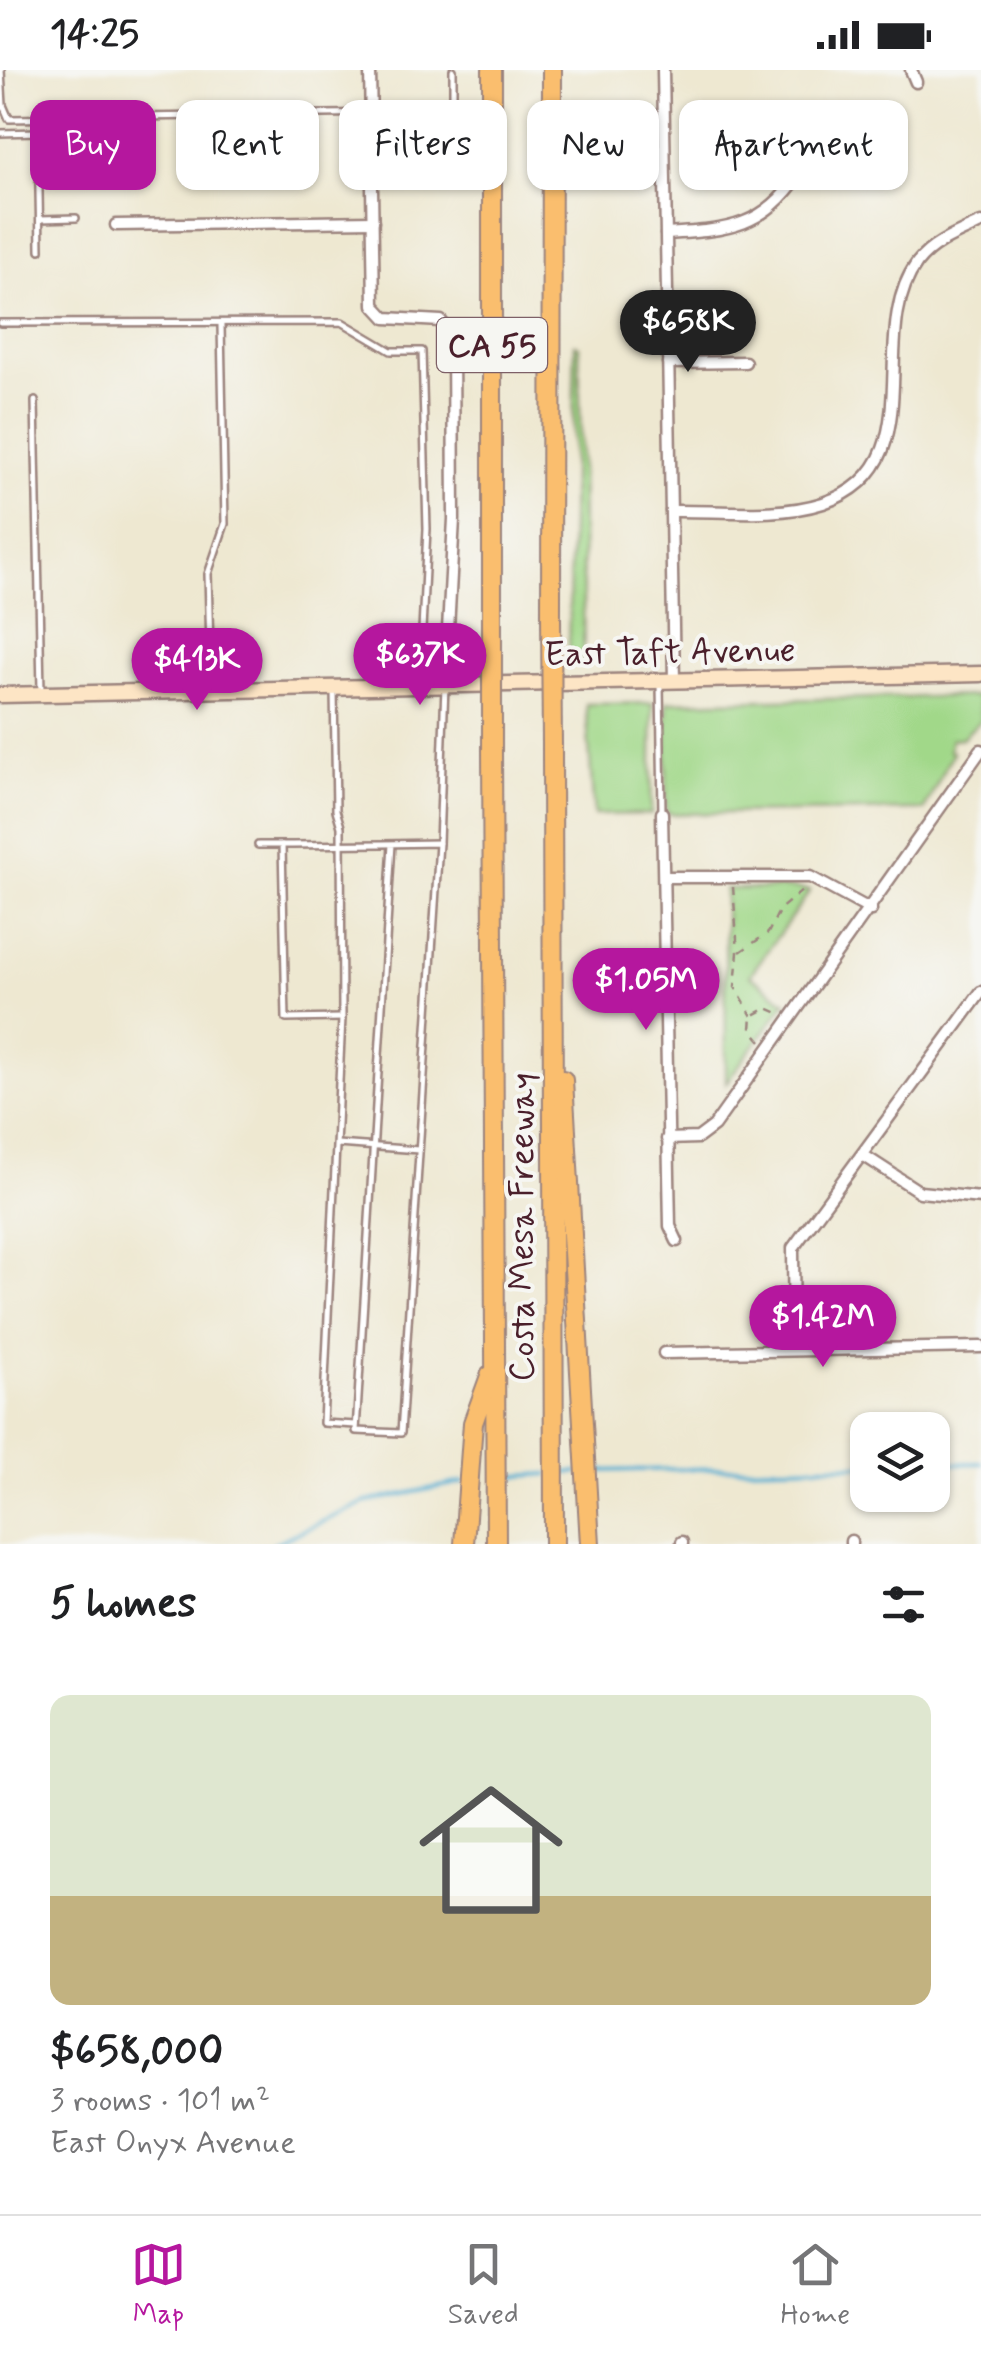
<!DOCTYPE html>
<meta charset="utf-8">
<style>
:root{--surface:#fff;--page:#f6f6f6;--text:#202124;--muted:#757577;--line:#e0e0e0;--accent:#b5179e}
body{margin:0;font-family:Mynerve,sans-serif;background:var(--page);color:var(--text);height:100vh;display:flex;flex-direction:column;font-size:38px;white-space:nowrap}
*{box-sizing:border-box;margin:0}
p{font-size:32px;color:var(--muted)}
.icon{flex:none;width:55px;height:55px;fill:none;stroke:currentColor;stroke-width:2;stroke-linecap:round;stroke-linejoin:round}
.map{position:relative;height:1474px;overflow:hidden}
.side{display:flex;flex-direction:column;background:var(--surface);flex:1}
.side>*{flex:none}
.hud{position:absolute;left:30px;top:30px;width:922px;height:90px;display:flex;gap:20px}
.buttons{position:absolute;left:850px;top:1342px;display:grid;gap:20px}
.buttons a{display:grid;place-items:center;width:100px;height:100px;border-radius:20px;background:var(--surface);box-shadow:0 2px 8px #0004;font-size:50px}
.price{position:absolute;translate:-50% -85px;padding:0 22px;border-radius:35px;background:var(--accent);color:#fff;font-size:32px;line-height:65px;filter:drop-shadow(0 2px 5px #0008)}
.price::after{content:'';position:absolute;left:50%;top:60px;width:30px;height:22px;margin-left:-15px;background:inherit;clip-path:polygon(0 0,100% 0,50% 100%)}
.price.active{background:#222;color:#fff}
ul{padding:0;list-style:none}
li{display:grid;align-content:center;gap:20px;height:530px;padding:0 50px}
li+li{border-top:2px solid var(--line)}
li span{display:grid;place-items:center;height:310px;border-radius:20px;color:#555}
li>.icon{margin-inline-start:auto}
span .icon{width:180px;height:180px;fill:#fffc;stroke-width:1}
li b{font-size:42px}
h2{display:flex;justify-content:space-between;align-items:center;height:120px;padding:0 50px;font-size:42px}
.pill{padding:0 35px;border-radius:20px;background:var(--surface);box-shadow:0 2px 8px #0004;font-size:35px;line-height:90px}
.pill.active{background:var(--accent);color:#fff}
.status{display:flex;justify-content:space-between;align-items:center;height:70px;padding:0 50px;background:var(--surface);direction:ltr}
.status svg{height:28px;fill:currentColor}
.tab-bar{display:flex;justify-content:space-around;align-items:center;height:140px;border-top:2px solid var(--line);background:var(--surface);font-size:28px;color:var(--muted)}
.tab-bar a{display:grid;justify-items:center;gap:5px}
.tab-bar .active{color:var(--accent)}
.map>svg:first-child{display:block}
</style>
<div class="status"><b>14:25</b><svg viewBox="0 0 49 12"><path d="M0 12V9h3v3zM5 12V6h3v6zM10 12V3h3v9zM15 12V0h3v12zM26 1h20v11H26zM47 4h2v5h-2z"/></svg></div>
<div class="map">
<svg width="981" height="1474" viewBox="0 0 981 1474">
<rect width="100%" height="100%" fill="#f6f6f2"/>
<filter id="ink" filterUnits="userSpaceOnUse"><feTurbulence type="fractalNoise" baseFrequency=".01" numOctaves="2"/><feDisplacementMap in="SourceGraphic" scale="20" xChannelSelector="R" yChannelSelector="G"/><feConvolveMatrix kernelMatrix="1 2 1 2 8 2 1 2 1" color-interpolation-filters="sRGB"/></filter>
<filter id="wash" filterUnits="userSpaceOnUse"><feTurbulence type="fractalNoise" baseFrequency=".0048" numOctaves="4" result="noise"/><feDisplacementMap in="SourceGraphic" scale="40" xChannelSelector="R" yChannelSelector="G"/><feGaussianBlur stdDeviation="2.25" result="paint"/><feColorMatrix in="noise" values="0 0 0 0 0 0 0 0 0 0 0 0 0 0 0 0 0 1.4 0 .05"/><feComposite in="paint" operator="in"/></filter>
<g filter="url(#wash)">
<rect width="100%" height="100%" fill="#eee8d1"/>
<g fill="#a1d889" stroke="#767c5a" stroke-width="2.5">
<path d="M575,274l4,2 5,312h-16z"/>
<path d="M978,626l3,24 -19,18 -11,1 -2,12 4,1 -29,58 -256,4 -2,-5 1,-107z"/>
<path d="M653,633l-2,111 -57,1 -8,-111z"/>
<path d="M792,818l18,3 -60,84 36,27 -60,81 -1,-194z"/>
</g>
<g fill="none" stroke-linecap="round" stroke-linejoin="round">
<g stroke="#56b0d3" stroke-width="4">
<path d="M932,1394l49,-1"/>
<path d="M592,1401l276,-6"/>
<path d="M557,1403l21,-1"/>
<path d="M503,1407l45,-3"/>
<path d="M273,1474l93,-42 97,-20"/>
</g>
</g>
</g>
<g filter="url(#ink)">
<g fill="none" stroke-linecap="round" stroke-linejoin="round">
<g stroke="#9c847e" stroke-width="10">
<g id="service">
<path d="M1,0l2,35 6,14 444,-7v-42"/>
<path d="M0,63l38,-1 2,118"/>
<path d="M40,149l36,-1"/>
<path d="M0,253l342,-1 49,29h31l5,178 -5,101"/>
<path d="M35,331l6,290"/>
<path d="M660,614l2,129"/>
<path d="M211,617l-3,-113 17,-50 -4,-199"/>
<path d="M334,621l2,119 5,17 1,191 -19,405 33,2"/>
<path d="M439,773l6,-157"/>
<path d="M258,775c60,0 121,-1 181,-2l-38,590 -45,-2 36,-587"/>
<path d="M282,775l4,174 56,-1"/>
<path d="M337,1074l82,6"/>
</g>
</g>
<g stroke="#9c847e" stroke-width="15">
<g id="minor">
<path d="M370,0l4,235 12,13 55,3 12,18 1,180 -9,166"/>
<path d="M663,0l11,611"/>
<path d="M911,0l5,12"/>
<path d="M116,155l257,-4"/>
<path d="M666,164c64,-4 97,-6 135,-62"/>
<path d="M668,293l77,-1"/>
<path d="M671,441c48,-1 105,7 152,-8 113,-37 41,-167 94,-240 15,-20 42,-30 64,-40"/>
<path d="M662,743l8,413 7,15"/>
<path d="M664,807h146l61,33"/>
<path d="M667,1069l31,-1 16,-12 267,-376"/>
<path d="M863,1085l57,37 61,6"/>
<path d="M794,1280l-1,-102 188,-256"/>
<path d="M664,1283l317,-6"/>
<path d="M851,1471v3"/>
<path d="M682,1474v-2"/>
</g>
</g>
<g stroke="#9c847e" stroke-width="19">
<path id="secondary" d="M0,625l981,-21"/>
</g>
<g stroke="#9c847e" stroke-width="22">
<g id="motorway">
<path d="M492,0v550"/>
<path d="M551,546l1,-546"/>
<path d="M552,676l2,798"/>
<path d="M492,678l4,796"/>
<path d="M563,1010l27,464"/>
<path d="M464,1474l9,-121 17,-47"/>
</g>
</g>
<g stroke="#9c847e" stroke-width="2.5" stroke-dasharray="8 8" stroke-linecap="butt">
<path d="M733,817l5,65 -3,35 17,29"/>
<path d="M740,882l28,-19 12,-24 23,-19"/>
<path d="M761,971l-10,-12 1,-13 15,-8 14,6"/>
</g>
<use href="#service" stroke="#fff" stroke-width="5"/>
<use href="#minor" stroke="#fff" stroke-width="10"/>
<use href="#secondary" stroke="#fde5c5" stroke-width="14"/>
<use href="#motorway" stroke="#fabe6e" stroke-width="18"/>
<g stroke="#9c847e" stroke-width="22" stroke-linecap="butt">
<g id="motorway-bridge">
<path d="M551,546l1,130"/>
<path d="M492,678v-128"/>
</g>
</g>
<use href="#motorway-bridge" stroke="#fabe6e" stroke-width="18"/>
</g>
</g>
<g text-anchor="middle" stroke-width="8" stroke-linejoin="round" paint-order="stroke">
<rect fill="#f6f6f2" stroke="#7e6067" stroke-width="2.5" x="437" y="248" width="110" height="54" rx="8"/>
<g font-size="32" font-weight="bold" fill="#4a1f2b">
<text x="492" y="286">CA 55</text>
</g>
<g font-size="35" fill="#4a1f2b" stroke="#f6f6f2">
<text transform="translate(670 581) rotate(-1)" y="12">East Taft Avenue</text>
<text transform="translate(521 1157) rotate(-90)" y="12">Costa Mesa Freeway</text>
</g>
</g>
</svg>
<div class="buttons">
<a><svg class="icon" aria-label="layers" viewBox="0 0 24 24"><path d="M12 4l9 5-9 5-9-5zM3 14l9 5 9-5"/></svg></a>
</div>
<b class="price active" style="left:688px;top:305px">$658K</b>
<b class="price" style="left:420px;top:638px">$637K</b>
<b class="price" style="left:197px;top:643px">$413K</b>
<b class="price" style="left:646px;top:963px">$1.05M</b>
<b class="price" style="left:823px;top:1300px">$1.42M</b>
<div class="hud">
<a class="pill active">Buy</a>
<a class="pill">Rent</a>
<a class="pill">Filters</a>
<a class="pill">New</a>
<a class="pill">Apartment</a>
</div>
</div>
<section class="side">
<h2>5 homes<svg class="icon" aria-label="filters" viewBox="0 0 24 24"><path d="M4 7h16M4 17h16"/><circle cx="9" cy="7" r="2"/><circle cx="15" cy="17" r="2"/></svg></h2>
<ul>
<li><span style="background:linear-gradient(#dfe7d0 65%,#c2b280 0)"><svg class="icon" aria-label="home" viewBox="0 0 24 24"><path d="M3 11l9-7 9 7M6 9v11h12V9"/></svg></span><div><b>$658,000</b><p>3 rooms · 101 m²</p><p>East Onyx Avenue</p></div></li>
</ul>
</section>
<nav class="tab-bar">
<a class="active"><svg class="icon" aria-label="map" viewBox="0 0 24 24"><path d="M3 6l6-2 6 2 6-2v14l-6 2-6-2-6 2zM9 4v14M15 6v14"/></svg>Map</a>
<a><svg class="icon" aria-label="saved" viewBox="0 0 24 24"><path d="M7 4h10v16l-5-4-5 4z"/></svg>Saved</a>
<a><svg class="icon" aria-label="home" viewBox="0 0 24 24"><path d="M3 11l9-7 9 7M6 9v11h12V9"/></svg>Home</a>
</nav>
